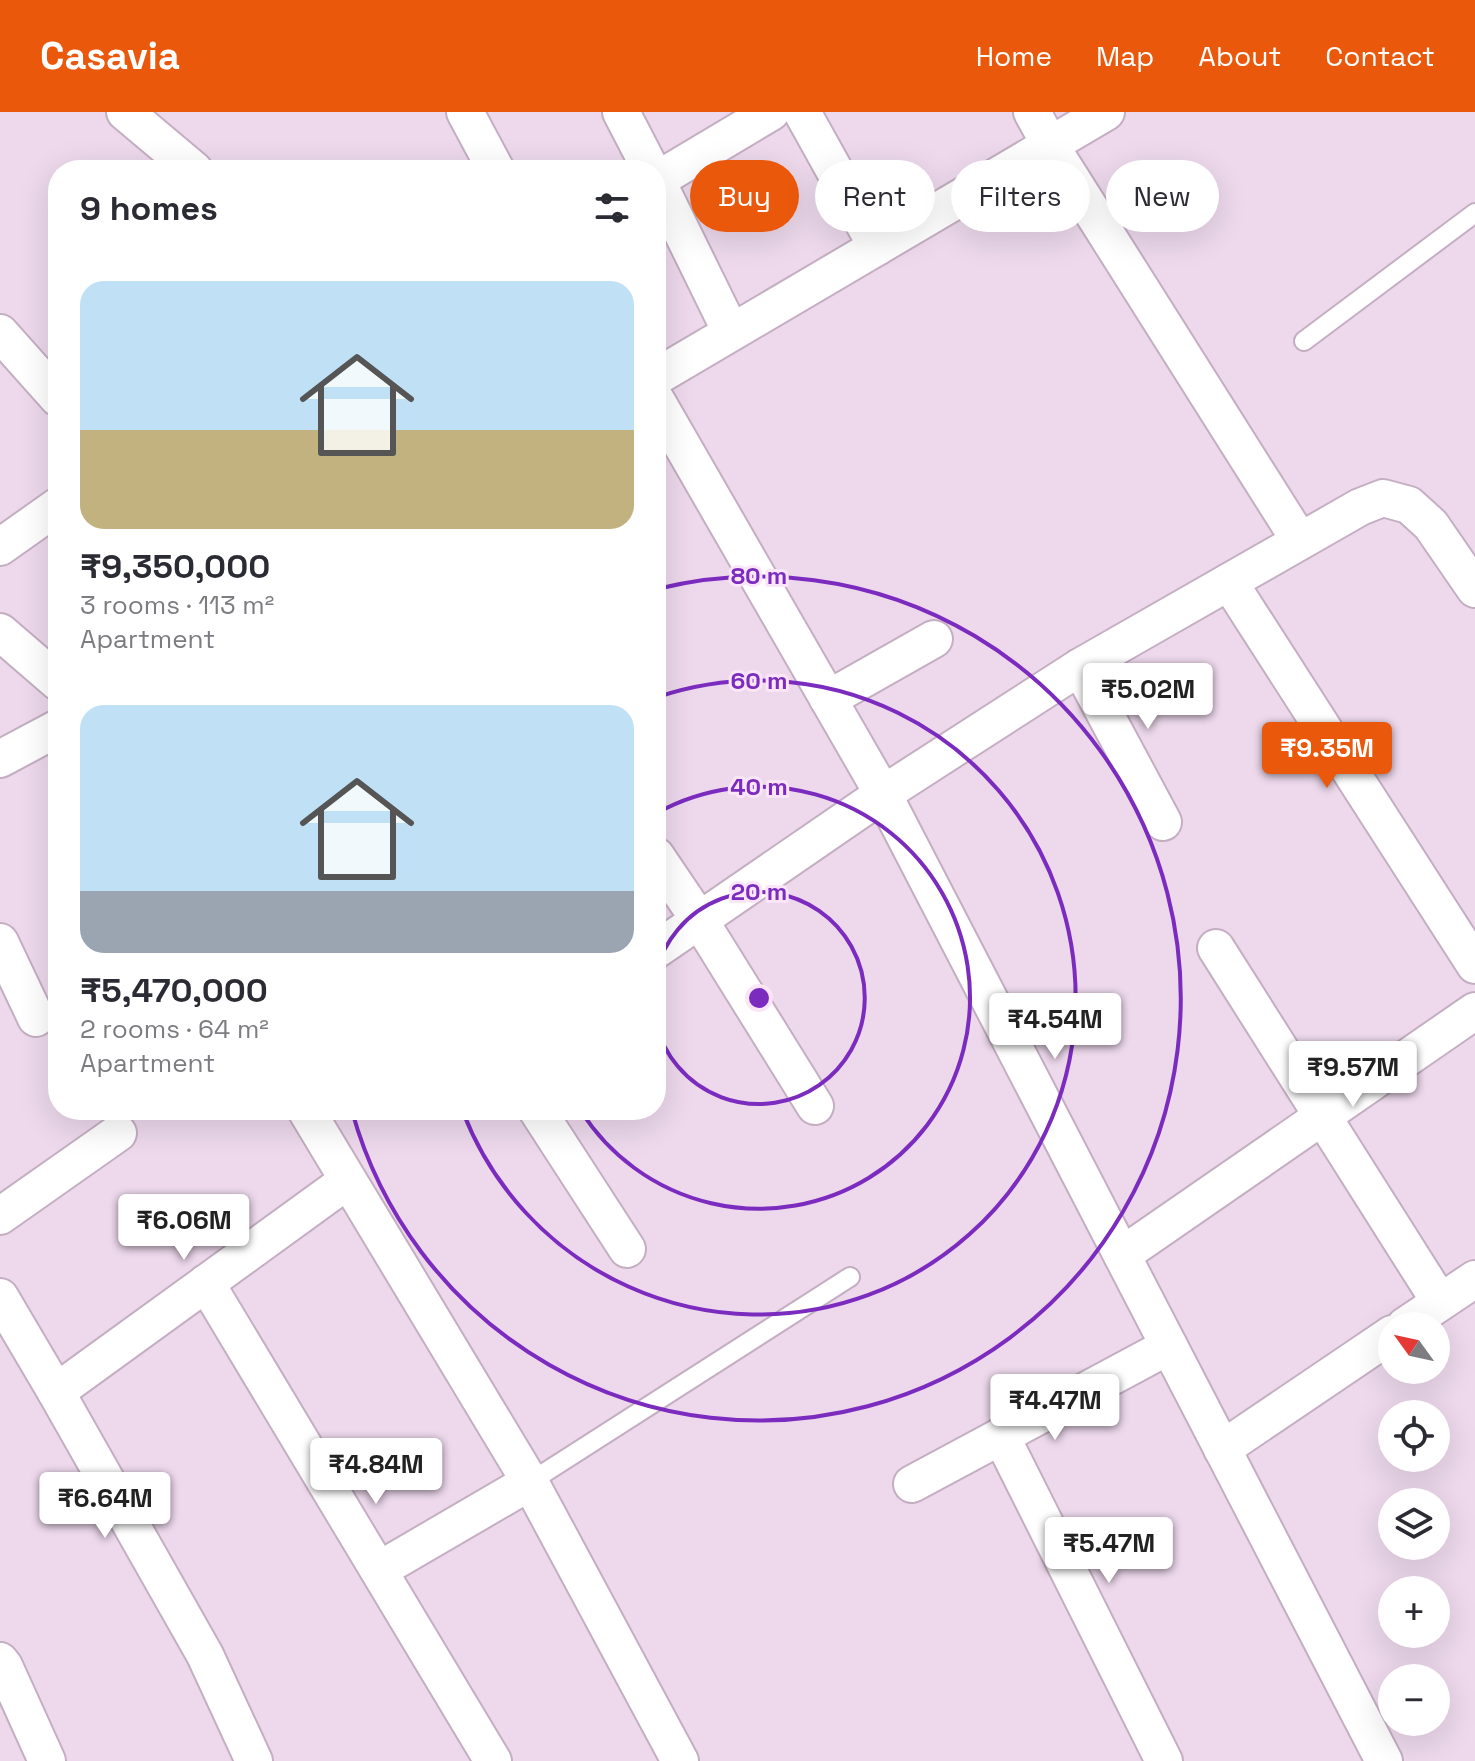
<!DOCTYPE html>
<meta charset="utf-8">
<style>
:root{--surface:#fff;--page:#f7f7f7;--text:#2b2b33;--muted:#7c7c81;--accent:#ea580c}
body{margin:0;font-family:"Space Grotesk",sans-serif;background:var(--page);color:var(--text);height:100vh;display:flex;flex-direction:column;font-size:30px;white-space:nowrap}
*{box-sizing:border-box;margin:0}
p{font-size:26px;color:var(--muted)}
.icon{flex:none;width:44px;height:44px;fill:none;stroke:currentColor;stroke-width:2;stroke-linecap:round;stroke-linejoin:round}
.map{position:relative;flex:1;overflow:hidden}
.panel{position:absolute;left:48px;top:48px;width:618px;height:960px;display:flex;flex-direction:column;background:var(--surface);border-radius:32px;box-shadow:0 8px 32px #0002}
.panel>*{flex:none}
.top-card{position:absolute;left:690px;top:48px;width:664px;height:72px;display:flex;gap:16px}
.needle{width:52px;rotate:303deg}
.fabs{position:absolute;left:1378px;top:1200px;display:grid;gap:16px}
.fabs a{display:grid;place-items:center;width:72px;height:72px;border-radius:50%;background:var(--surface);box-shadow:0 8px 32px #0002;font-size:40px}
.price{position:absolute;translate:-50% -68px;padding:0 18px;border-radius:8px;background:#fff;color:#222;font-size:26px;line-height:52px;filter:drop-shadow(0 2px 4px #0008)}
.price::after{content:'';position:absolute;left:50%;top:48px;width:24px;height:18px;margin-left:-12px;background:inherit;clip-path:polygon(0 0,100% 0,50% 100%)}
.price.on{background:var(--accent);color:#fff}
ul{padding:0;list-style:none}
li{display:grid;align-content:center;gap:16px;height:424px;padding:0 32px}
li span{display:grid;place-items:center;height:248px;border-radius:24px;color:#555}
li>.icon{margin-inline-start:auto}
span .icon{width:144px;height:144px;fill:#fffc;stroke-width:1}
li b{font-size:34px}
h2{display:flex;justify-content:space-between;align-items:center;height:96px;padding:0 32px;font-size:34px}
.tag{padding:0 28px;border-radius:36px;background:var(--surface);box-shadow:0 8px 32px #0002;font-size:28px;line-height:72px}
.tag.on{background:var(--accent);color:#fff}
header{display:flex;align-items:center;gap:48px;box-sizing:border-box;height:112px;padding:0 40px;background:var(--accent);color:#fff}
header strong{font-size:38px}
nav{display:flex;gap:44px;margin-inline-start:auto;font-size:28px}
.map>svg:first-child{display:block}
</style>
<header>
<strong>Casavia</strong>
<nav><a>Home</a><a>Map</a><a>About</a><a>Contact</a></nav>
</header>
<div class="map">
<svg width="1475" height="1649" viewBox="0 0 1475 1649">
<rect width="100%" height="100%" fill="#edd8ec"/>
<g fill="none" stroke-linecap="round" stroke-linejoin="round">
<g stroke="#c4afc2" stroke-width="22">
<g id="service">
<path d="M1304,229l171,-128"/>
<path d="M530,1370l320,-205"/>
</g>
</g>
<g stroke="#c4afc2" stroke-width="40">
<g id="minor">
<path d="M125,0l69,58"/>
<path d="M465,0l31,58"/>
<path d="M621,0l30,58"/>
<path d="M802,0l75,135"/>
<path d="M1032,0l18,33 250,396"/>
<path d="M656,67l75,153"/>
<path d="M657,68l114,-68"/>
<path d="M0,221l58,65"/>
<path d="M656,265l450,-265"/>
<path d="M656,288l227,394 501,967"/>
<path d="M0,435l58,-41"/>
<path d="M1229,470l246,383"/>
<path d="M0,520l58,50"/>
<path d="M1080,555l83,155"/>
<path d="M828,587l106,-60"/>
<path d="M0,647l58,-31"/>
<path d="M656,744l44,65 115,185"/>
<path d="M0,830l36,76"/>
<path d="M1216,836l224,354"/>
<path d="M656,838l227,-156 197,-127 280,-160 23,-9 26,7 22,20 44,64"/>
<path d="M306,998l224,372 150,279"/>
<path d="M537,998l90,139"/>
<path d="M0,1104l118,-83"/>
<path d="M1122,1143l353,-244"/>
<path d="M206,1171l287,478"/>
<path d="M0,1185l56,95 149,263 49,106"/>
<path d="M1405,1214l70,-47"/>
<path d="M56,1280l291,-211"/>
<path d="M1001,1324l163,325"/>
<path d="M1222,1337l170,-115"/>
<path d="M912,1372l257,-138"/>
<path d="M379,1458l151,-88"/>
<path d="M0,1549l4,5 43,95"/>
</g>
</g>
<use href="#service" stroke="#fff" stroke-width="18"/>
<use href="#minor" stroke="#fff" stroke-width="36"/>
</g>
<g fill="none" stroke="#7b2cbf" stroke-width="4">
<path d="M656 860A106 106 0 1 1 656 912"/>
<path d="M657 701A211 211 0 1 1 581 999"/>
<path d="M658 585A317 317 0 1 1 463 1000"/>
<path d="M657 477A422 422 0 1 1 352 999"/>
</g>
<circle cx="759" cy="886" r="12" fill="#7b2cbf" stroke="#fbe5f9" stroke-width="4"/>
<g font-size="24" text-anchor="middle" font-weight="bold" fill="#7b2cbf" stroke="#fbe5f9" stroke-width="6" stroke-linejoin="round" paint-order="stroke">
<text x="759" y="472">80 m</text>
<text x="759" y="577">60 m</text>
<text x="759" y="683">40 m</text>
<text x="759" y="788">20 m</text>
</g>
</svg>
<div class="fabs">
<a><svg class="needle" viewBox="-14 -14 28 28"><path d="M0-13l5 13h-10z" fill="#e53935"/><path d="M0 13l5-13h-10z" fill="#7c7c81"/></svg></a>
<a><svg class="icon" aria-label="locate" viewBox="0 0 24 24"><circle cx="12" cy="12" r="6"/><path d="M12 2v4M12 18v4M2 12h4M18 12h4"/></svg></a>
<a><svg class="icon" aria-label="layers" viewBox="0 0 24 24"><path d="M12 4l9 5-9 5-9-5zM3 14l9 5 9-5"/></svg></a>
<a>+</a>
<a>−</a>
</div>
<b class="price" style="left:1148px;top:619px">₹5.02M</b>
<b class="price on" style="left:1327px;top:678px">₹9.35M</b>
<b class="price" style="left:1055px;top:949px">₹4.54M</b>
<b class="price" style="left:1353px;top:997px">₹9.57M</b>
<b class="price" style="left:184px;top:1150px">₹6.06M</b>
<b class="price" style="left:1055px;top:1330px">₹4.47M</b>
<b class="price" style="left:376px;top:1394px">₹4.84M</b>
<b class="price" style="left:105px;top:1428px">₹6.64M</b>
<b class="price" style="left:1109px;top:1473px">₹5.47M</b>
<div class="top-card">
<a class="tag on">Buy</a>
<a class="tag">Rent</a>
<a class="tag">Filters</a>
<a class="tag">New</a>
</div>
<section class="panel">
<h2>9 homes<svg class="icon" aria-label="filters" viewBox="0 0 24 24"><path d="M4 7h16M4 17h16"/><circle cx="9" cy="7" r="2"/><circle cx="15" cy="17" r="2"/></svg></h2>
<ul>
<li><span style="background:linear-gradient(#bfe0f5 60%,#c2b280 0)"><svg class="icon" aria-label="home" viewBox="0 0 24 24"><path d="M3 11l9-7 9 7M6 9v11h12V9"/></svg></span><div><b>₹9,350,000</b><p>3 rooms · 113 m²</p><p>Apartment</p></div></li>
<li><span style="background:linear-gradient(#bfe0f5 75%,#9aa5b1 0)"><svg class="icon" aria-label="home" viewBox="0 0 24 24"><path d="M3 11l9-7 9 7M6 9v11h12V9"/></svg></span><div><b>₹5,470,000</b><p>2 rooms · 64 m²</p><p>Apartment</p></div></li>
</ul>
</section>
</div>
